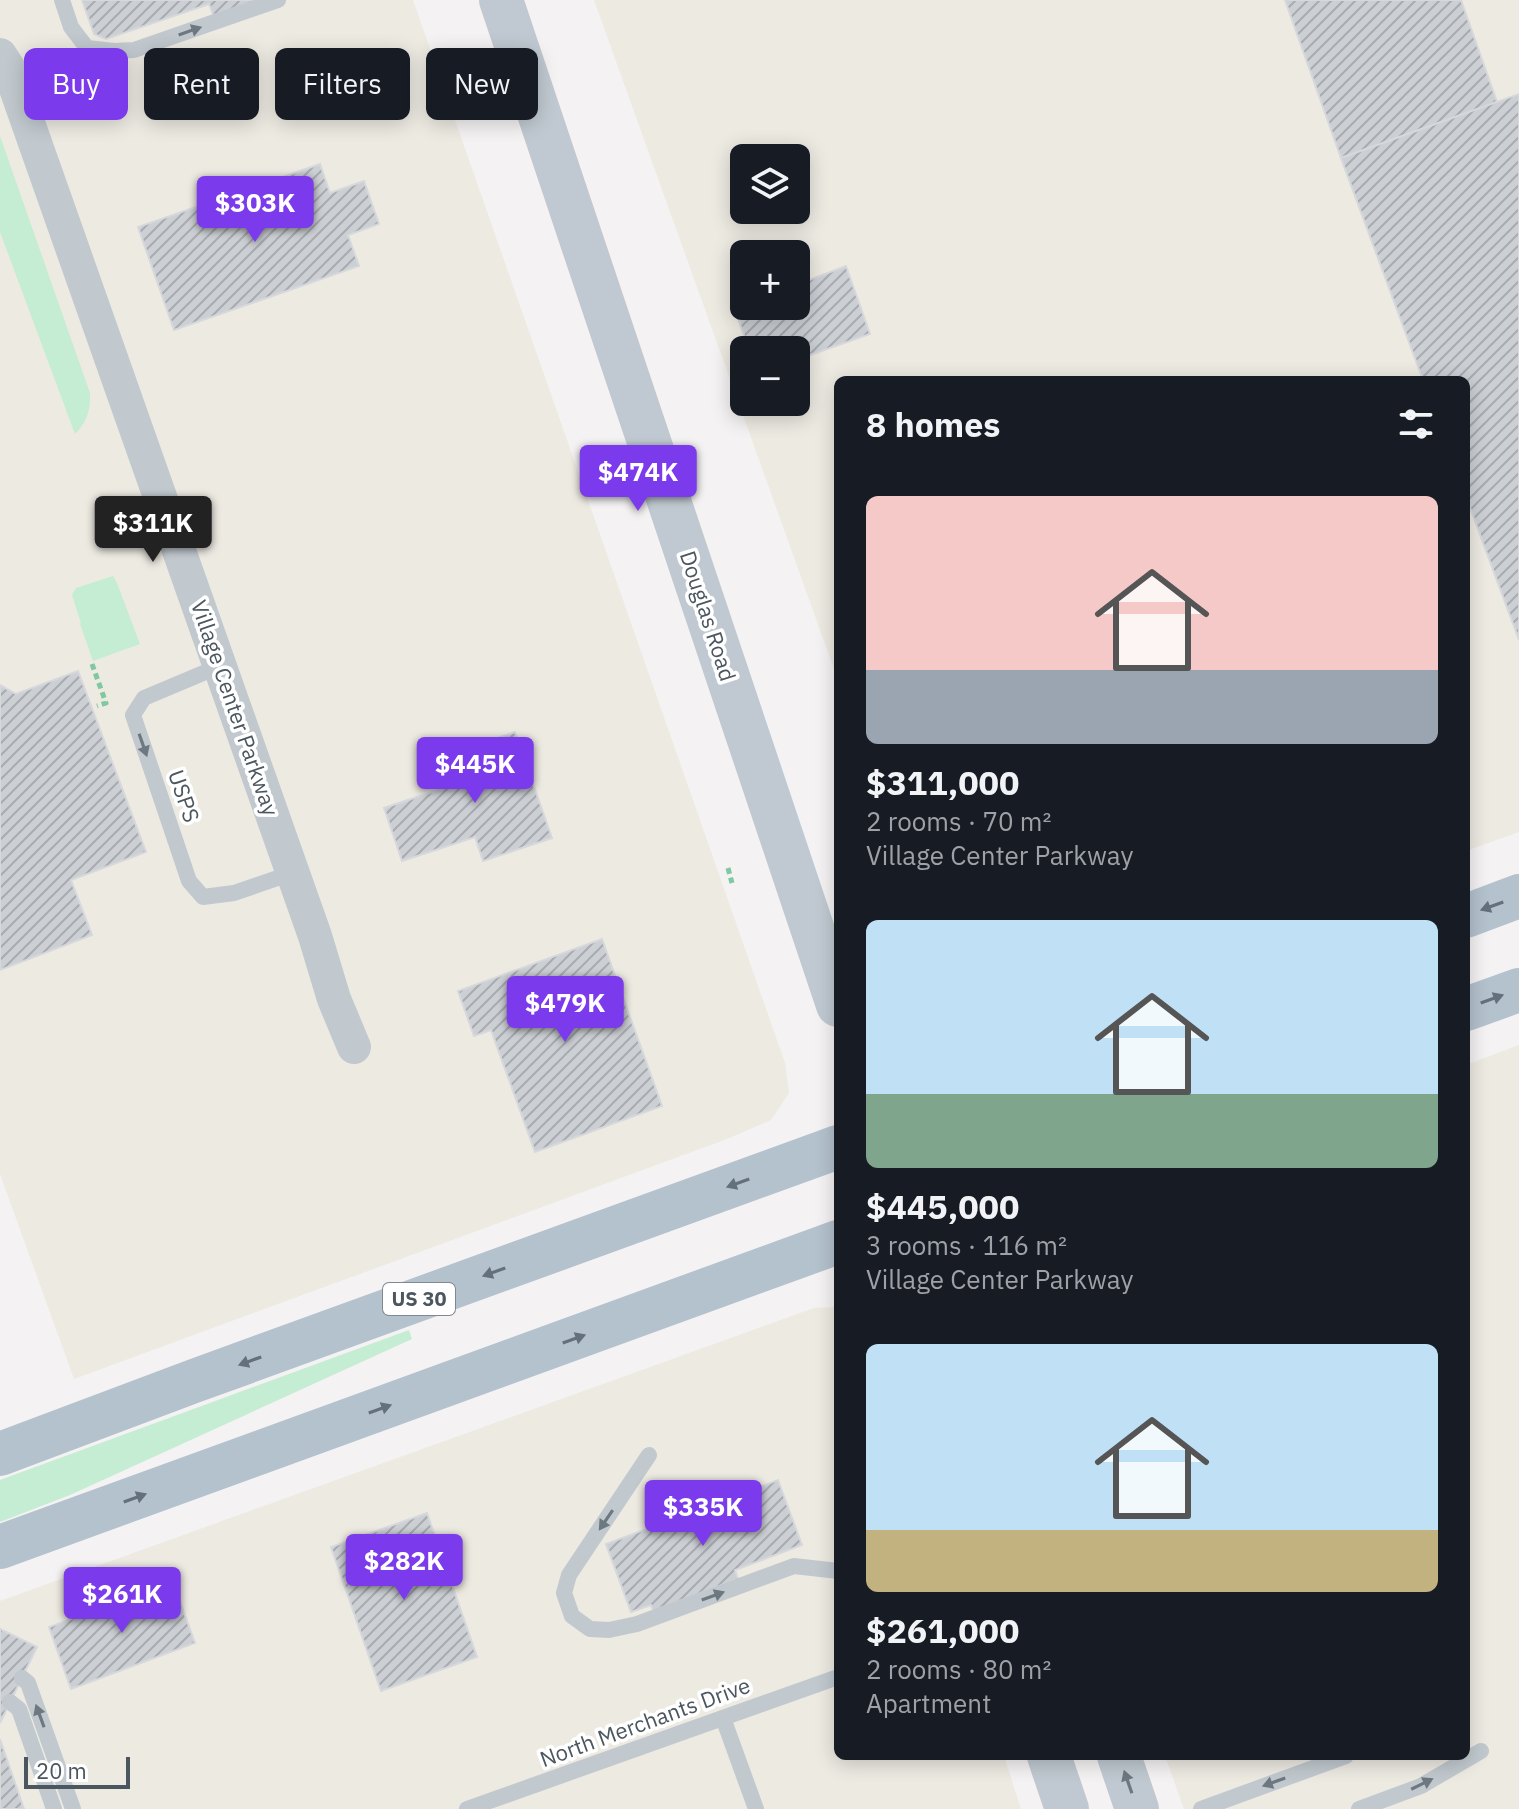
<!DOCTYPE html>
<meta charset="utf-8">
<style>
:root{--surface:#171b24;--page:#242831;--text:#f1f3f6;--muted:#9ea1a6;--accent:#7c3aed}
body{margin:0;font-family:"IBM Plex Sans",sans-serif;background:var(--page);color:var(--text);height:100vh;display:flex;flex-direction:column;font-size:30px;white-space:nowrap}
*{box-sizing:border-box;margin:0}
p{font-size:26px;color:var(--muted)}
.icon{flex:none;width:44px;height:44px;fill:none;stroke:currentColor;stroke-width:2;stroke-linecap:round;stroke-linejoin:round}
.map{position:relative;flex:1;overflow:hidden}
.drawer{position:absolute;left:834px;top:376px;width:636px;height:1384px;display:flex;flex-direction:column;background:var(--surface);border-radius:12px;box-shadow:0 4px 20px #0003}
.drawer>*{flex:none}
.banner{position:absolute;left:24px;top:48px;width:690px;height:72px;display:flex;gap:16px}
.tools{position:absolute;left:730px;top:144px;display:grid;gap:16px}
.tools a{display:grid;place-items:center;width:80px;height:80px;border-radius:12px;background:var(--surface);box-shadow:0 4px 20px #0003;font-size:40px}
.scale{position:absolute;left:24px;bottom:20px;width:106px;box-sizing:border-box;padding-left:8px;border:4px solid #4b565e;border-top:0;font-size:22px;line-height:28px;white-space:nowrap;color:#4b565e;-webkit-text-stroke:6px #fff;paint-order:stroke}
.price{position:absolute;translate:-50% -68px;padding:0 18px;border-radius:8px;background:var(--accent);color:#fff;font-size:26px;line-height:52px;filter:drop-shadow(0 2px 4px #0008)}
.price::after{content:'';position:absolute;left:50%;top:48px;width:24px;height:18px;margin-left:-12px;background:inherit;clip-path:polygon(0 0,100% 0,50% 100%)}
.price.selected{background:#222;color:#fff}
ul{padding:0;list-style:none}
li{display:grid;align-content:center;gap:16px;height:424px;padding:0 32px}
li span{display:grid;place-items:center;height:248px;border-radius:12px;color:#555}
li>.icon{margin-inline-start:auto}
span .icon{width:144px;height:144px;fill:#fffc;stroke-width:1}
li b{font-size:34px}
h2{display:flex;justify-content:space-between;align-items:center;height:96px;padding:0 32px;font-size:34px}
.chip{padding:0 28px;border-radius:12px;background:var(--surface);box-shadow:0 4px 20px #0003;font-size:28px;line-height:72px}
.chip.selected{background:var(--accent);color:#fff}
.map>svg:first-child{display:block}
</style>
<div class="map">
<svg width="1519" height="1809" viewBox="0 0 1519 1809">
<defs>
<pattern id="building-hatch" width="6" height="6" patternUnits="userSpaceOnUse" patternTransform="scale(2)"><rect width="6" height="6" fill="#cccfd4"/><path d="M-1 1l2-2M0 6l6-6M5 7l2-2" fill="none" stroke="#a8abaf"/></pattern>
</defs>
<rect width="100%" height="100%" fill="#f4f2f2"/>
<g fill="#edeae2" fill-rule="evenodd">
<path d="M0,0h413l372,1063 4,30 -18,27 -44,19 -653,240 -74,-205z"/>
<path d="M594,0h925v832l-53,19v-471h-628v300zM744,158h52v52h-52zM744,254h52v52h-52zM744,350h52v52h-52z"/>
<path d="M1519,1045v764h-335l-19,-53h301v-691z"/>
<path d="M838,1307v449h166l17,53h-1021v-208l814,-293z"/>
</g>
<g fill="#c5edd3">
<path d="M0,136l90,257c1,15 -3,30 -15,41l-75,-202z"/>
<path d="M113,576l4,7 23,61 -47,17 -13,-37 1,-1 -9,-28 4,-7z"/>
<path d="M409,1330l3,9 -342,156 -70,27v-42z"/>
</g>
<g fill="url(#building-hatch)" stroke="#d6d8dc" stroke-width="2">
<path d="M82,0h180l-48,17 -5,-13 -103,35 -12,-5z"/>
<path d="M1285,0h176l36,102 -156,56z"/>
<path d="M1519,94v546l-53,-143v-117h-43l-82,-222z"/>
<path d="M320,164l10,29 34,-12 15,43 -31,11 11,31 -185,64 -36,-103z"/>
<path d="M846,266l24,68 -74,26v-10h-47l-15,-43 10,-4v3h52v-32h2l3,9z"/>
<path d="M78,671l68,181 -75,28 21,55 -92,35v-285l16,9z"/>
<path d="M515,732l37,106 -69,23 -8,-24 -73,24 -18,-53 69,-23 -9,-29z"/>
<path d="M602,939l60,167 -127,46 -44,-122 -17,6 -16,-45z"/>
<path d="M778,1480l24,65 -67,25 3,9 -85,32 -2,-6 -20,7 -25,-68z"/>
<path d="M427,1513l50,144 -96,34 -50,-144z"/>
<path d="M173,1582l22,61 -124,46 -22,-62z"/>
<path d="M0,1629l37,18 -37,76z"/>
<path d="M0,1739l24,70h-24z"/>
</g>
<g fill="none" stroke-linecap="round" stroke-linejoin="round">
<g stroke="#80c8a2" stroke-width="5" stroke-dasharray="6 4" stroke-linecap="butt">
<path d="M92,664l14,39 -9,3"/>
<path d="M728,868l4,15"/>
</g>
<g stroke="#c1c9cf" stroke-width="16">
<path d="M62,0l9,27 16,21 27,3 20,-1 144,-50"/>
<path d="M220,666l-76,32 -11,17 56,166 14,16 31,-4 58,-20"/>
<path d="M649,1455l-80,120 -5,18 8,23 18,13 19,1 28,-6 157,-58 44,5"/>
<path d="M22,1678l6,5 45,126"/>
<path d="M10,1702l9,7 35,100"/>
<path d="M723,1718l33,91"/>
<path d="M467,1809l371,-132"/>
<path d="M1201,1809l145,-53"/>
<path d="M1359,1809l62,-23 60,-35"/>
</g>
<path stroke="#c1c9cf" stroke-width="34" d="M0,55l9,14 306,867 19,63 20,48"/>
<g stroke="#c0c9d1" stroke-width="44">
<path d="M501,0l337,1005"/>
<path d="M1049,1756l18,53"/>
<path d="M1119,1756l18,53"/>
</g>
<g stroke="#b4c2ce" stroke-width="44">
<path d="M1466,916l53,-20"/>
<path d="M1466,1009l53,-19"/>
<path d="M0,1454l194,-73 644,-234"/>
<path d="M0,1547l838,-305"/>
</g>
</g>
<defs><path id="oneway-solid" d="M-6-.8H1V-3.2L6.5 0L1 3.2V.8H-6Z" transform="scale(2)"/></defs>
<g fill="#6e7880">
<use href="#oneway-solid" transform="translate(190 31) rotate(-19)"/>
<use href="#oneway-solid" transform="translate(143 745) rotate(71)"/>
<use href="#oneway-solid" transform="translate(606 1520) rotate(124)"/>
<use href="#oneway-solid" transform="translate(713 1596) rotate(-20)"/>
<use href="#oneway-solid" transform="translate(40 1716) rotate(-110)"/>
<use href="#oneway-solid" transform="translate(1128 1782) rotate(-109)"/>
<use href="#oneway-solid" transform="translate(1274 1782) rotate(160)"/>
<use href="#oneway-solid" transform="translate(1422 1784) rotate(-26)"/>
</g>
<g fill="#65717a">
<use href="#oneway-solid" transform="translate(1492 906) rotate(160)"/>
<use href="#oneway-solid" transform="translate(1492 999) rotate(-20)"/>
<use href="#oneway-solid" transform="translate(738 1183) rotate(160)"/>
<use href="#oneway-solid" transform="translate(494 1272) rotate(160)"/>
<use href="#oneway-solid" transform="translate(574 1339) rotate(-20)"/>
<use href="#oneway-solid" transform="translate(250 1361) rotate(160)"/>
<use href="#oneway-solid" transform="translate(380 1409) rotate(-20)"/>
<use href="#oneway-solid" transform="translate(135 1498) rotate(-20)"/>
</g>
<g text-anchor="middle" stroke-width="7" stroke-linejoin="round" paint-order="stroke">
<rect fill="#fff" stroke="#81898e" stroke-width="2" x="383" y="1283" width="72" height="32" rx="6"/>
<g font-size="20" font-weight="bold" fill="#4b565e">
<text x="419" y="1306">US 30</text>
</g>
<g font-size="22" fill="#4b565e" stroke="#fff">
<text transform="translate(708 616) rotate(72)" y="8">Douglas Road</text>
<text transform="translate(235 708) rotate(71)" y="8">Village Center Parkway</text>
<text transform="translate(184 796) rotate(71)" y="8">USPS</text>
<text transform="translate(645 1722) rotate(-20)" y="8">North Merchants Drive</text>
</g>
</g>
</svg>
<div class="tools">
<a><svg class="icon" aria-label="layers" viewBox="0 0 24 24"><path d="M12 4l9 5-9 5-9-5zM3 14l9 5 9-5"/></svg></a>
<a>+</a>
<a>−</a>
</div>
<div class="scale">20 m</div>
<b class="price" style="left:255px;top:244px">$303K</b>
<b class="price" style="left:638px;top:513px">$474K</b>
<b class="price selected" style="left:153px;top:564px">$311K</b>
<b class="price" style="left:475px;top:805px">$445K</b>
<b class="price" style="left:565px;top:1044px">$479K</b>
<b class="price" style="left:703px;top:1548px">$335K</b>
<b class="price" style="left:404px;top:1602px">$282K</b>
<b class="price" style="left:122px;top:1635px">$261K</b>
<div class="banner">
<a class="chip selected">Buy</a>
<a class="chip">Rent</a>
<a class="chip">Filters</a>
<a class="chip">New</a>
</div>
<section class="drawer">
<h2>8 homes<svg class="icon" aria-label="filters" viewBox="0 0 24 24"><path d="M4 7h16M4 17h16"/><circle cx="9" cy="7" r="2"/><circle cx="15" cy="17" r="2"/></svg></h2>
<ul>
<li><span style="background:linear-gradient(#f6c9c9 70%,#9aa5b1 0)"><svg class="icon" aria-label="home" viewBox="0 0 24 24"><path d="M3 11l9-7 9 7M6 9v11h12V9"/></svg></span><div><b>$311,000</b><p>2 rooms · 70 m²</p><p>Village Center Parkway</p></div></li>
<li><span style="background:linear-gradient(#bfe0f5 70%,#7fa58c 0)"><svg class="icon" aria-label="home" viewBox="0 0 24 24"><path d="M3 11l9-7 9 7M6 9v11h12V9"/></svg></span><div><b>$445,000</b><p>3 rooms · 116 m²</p><p>Village Center Parkway</p></div></li>
<li><span style="background:linear-gradient(#bfe0f5 75%,#c2b280 0)"><svg class="icon" aria-label="home" viewBox="0 0 24 24"><path d="M3 11l9-7 9 7M6 9v11h12V9"/></svg></span><div><b>$261,000</b><p>2 rooms · 80 m²</p><p>Apartment</p></div></li>
</ul>
</section>
</div>
